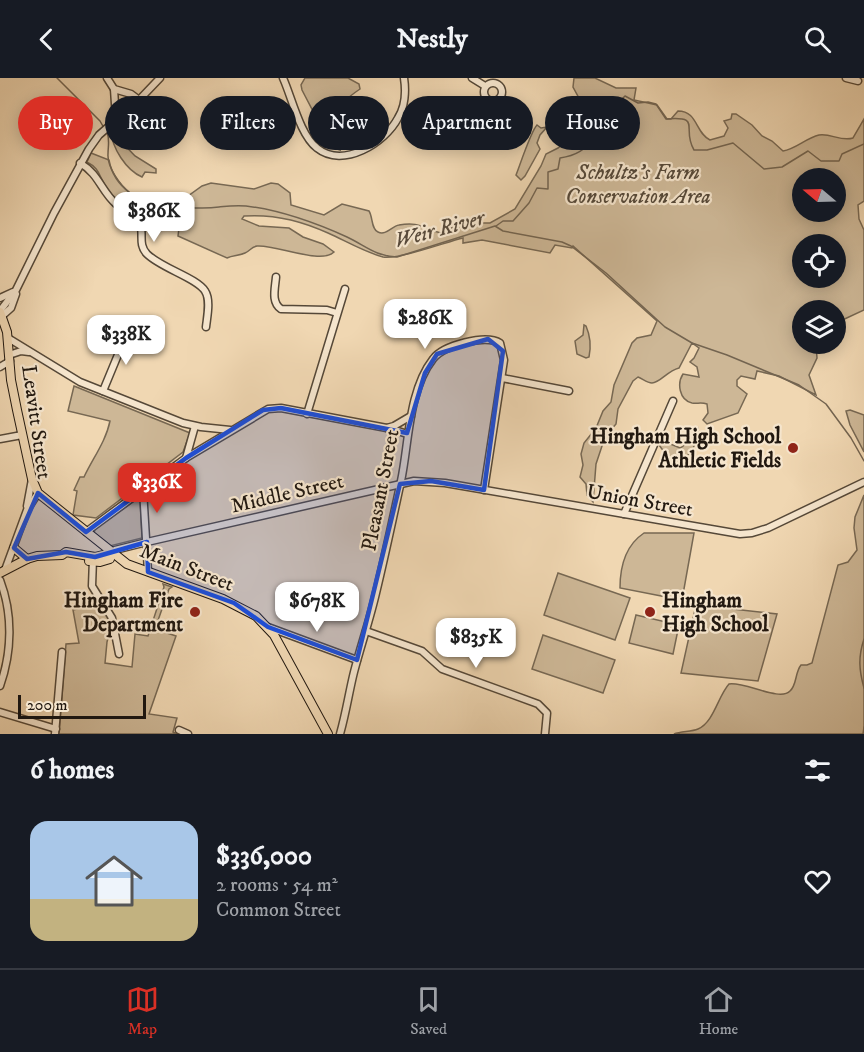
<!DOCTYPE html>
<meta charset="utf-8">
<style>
:root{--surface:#171b24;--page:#20242c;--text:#f1f3f6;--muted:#9ea1a6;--line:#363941;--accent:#d93025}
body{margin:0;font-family:"IM FELL DW Pica",serif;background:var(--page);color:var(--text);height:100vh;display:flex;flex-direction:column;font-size:22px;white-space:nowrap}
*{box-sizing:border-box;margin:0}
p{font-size:20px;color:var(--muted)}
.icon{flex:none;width:33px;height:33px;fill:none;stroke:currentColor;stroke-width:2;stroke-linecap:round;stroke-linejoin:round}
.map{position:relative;height:656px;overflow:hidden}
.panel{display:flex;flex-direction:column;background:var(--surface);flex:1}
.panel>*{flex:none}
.banner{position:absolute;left:18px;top:18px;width:828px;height:54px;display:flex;gap:12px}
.needle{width:39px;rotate:289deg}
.tools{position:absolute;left:792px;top:90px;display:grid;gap:12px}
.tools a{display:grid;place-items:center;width:54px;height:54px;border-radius:50%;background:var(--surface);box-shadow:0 3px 15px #0003;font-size:30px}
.scale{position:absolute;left:18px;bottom:15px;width:128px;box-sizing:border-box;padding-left:6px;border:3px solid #211810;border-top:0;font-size:16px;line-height:21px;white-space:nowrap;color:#211810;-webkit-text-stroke:4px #f5e5cd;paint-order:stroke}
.price{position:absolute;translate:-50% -51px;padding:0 14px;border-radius:12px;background:#fff;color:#222;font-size:20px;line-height:39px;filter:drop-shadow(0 2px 3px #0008)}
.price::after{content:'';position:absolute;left:50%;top:36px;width:18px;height:14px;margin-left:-9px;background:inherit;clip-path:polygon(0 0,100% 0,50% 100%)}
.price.selected{background:var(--accent);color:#fff}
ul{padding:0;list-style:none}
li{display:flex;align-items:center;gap:18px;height:150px;padding:0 30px}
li+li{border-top:2px solid var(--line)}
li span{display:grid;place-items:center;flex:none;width:168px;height:120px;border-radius:18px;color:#555}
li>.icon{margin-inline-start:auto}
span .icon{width:72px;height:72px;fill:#fffc;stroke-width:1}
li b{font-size:26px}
h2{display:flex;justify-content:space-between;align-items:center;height:72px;padding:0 30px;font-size:26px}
.chip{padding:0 21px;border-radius:27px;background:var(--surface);box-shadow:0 3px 15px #0003;font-size:21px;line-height:54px}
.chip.selected{background:var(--accent);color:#fff}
header{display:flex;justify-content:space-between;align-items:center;height:78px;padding:0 30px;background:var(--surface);font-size:27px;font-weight:800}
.dock{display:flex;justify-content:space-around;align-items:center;height:84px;border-top:2px solid var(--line);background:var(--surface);font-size:16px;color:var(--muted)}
.dock a{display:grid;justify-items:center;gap:3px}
.dock .selected{color:var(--accent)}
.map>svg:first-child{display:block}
</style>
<header><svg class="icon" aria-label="back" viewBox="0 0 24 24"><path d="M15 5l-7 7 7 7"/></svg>Nestly<svg class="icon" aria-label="search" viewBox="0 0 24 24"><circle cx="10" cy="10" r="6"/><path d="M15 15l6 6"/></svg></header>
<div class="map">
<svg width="864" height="656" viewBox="0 0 864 656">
<rect width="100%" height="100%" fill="#f0d7b2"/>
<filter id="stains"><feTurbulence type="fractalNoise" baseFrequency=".00333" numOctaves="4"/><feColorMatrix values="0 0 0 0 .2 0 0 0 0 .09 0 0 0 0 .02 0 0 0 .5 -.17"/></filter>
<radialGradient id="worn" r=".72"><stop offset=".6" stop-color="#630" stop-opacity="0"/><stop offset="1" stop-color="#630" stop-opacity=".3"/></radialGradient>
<g fill="#cdb796" stroke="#776853" stroke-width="1.5" fill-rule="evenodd">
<path d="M305,0h43l11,6 1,5c-28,19 -32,29 -20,61l-15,-5 -5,-4 -4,-24 -14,-27 -1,-5z"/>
<path d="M574,0h21l21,10h20l-2,12 23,5 10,14h4l7,-8c20,0 17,22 32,29l14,-4 4,-8 -4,-7 7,-2 1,-5h4l16,11 10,11 10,5 11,10c13,-2 23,-13 36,-16 12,-2 22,7 34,3l11,-19v82l-6,4 1,14 5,11v80l-28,13v-13h-34v34h14l1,14 -8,17 7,20 -37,-19 -22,-5 -2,8 -14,-3 -4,4v6l10,8 -9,19 -31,11 -4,-4 5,-7 -1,-9c-6,-2 -10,0 -15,-1 -13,-3 -15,-20 -9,-29l16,3 -2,-10 -7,-5 4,-4 5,-10 -7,-5 -13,25c-12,3 -19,15 -27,15 -5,0 -9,-4 -14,-6l-5,4 -15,28 -2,15 -11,13 -9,27 -3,38 -6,-7 -1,-11 -6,-7 3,-12 -2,-11 3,-11 12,-15 7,-17 8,-9 3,-17 18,-42 5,-5 14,-3 6,-14 -84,-75 -1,2 -17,-3 -5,8 -68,-13 -19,3v-5c-17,4 -65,22 -80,19 -19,-5 -37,-16 -55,-24 -26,-12 -56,-19 -84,-17l-2,3 17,7 30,2 14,9 20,7 11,8c-13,13 -59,-8 -77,-6 -6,1 -7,5 -12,7 -6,3 -12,2 -18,5l-49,-22 2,-16c-29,-2 -57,-6 -74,-33 -8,-13 -6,-18 -19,-25l4,-9 18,7c5,28 31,43 57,47l5,-5 10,-1 21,-15 9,-3 43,6 17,-6 7,1 12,9 1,12 33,10 18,-11 27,7c4,6 2,18 9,21 8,4 14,-6 21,-7 21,-4 24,4 42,8l20,-10h29l25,-14 26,-43 5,-12 12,-6 13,-11 3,-9 -3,-13 7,-9 2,-6 -7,-13zM802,100h34v34h-34zM802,166h34v34h-34z"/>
<path d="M537,47l4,3 6,-1 -7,8 -3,8 3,6 -15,27 -4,4 -5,-5c4,-10 15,-44 21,-50z"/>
<path d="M111,53l24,25 21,13v4l-11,-1 -3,5c-16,-7 -30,-29 -31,-46z"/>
<path d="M584,247l2,1c4,9 5,21 3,31l-3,1 -9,-4 -2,-13 8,-6z"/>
<path d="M74,308l116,47 -7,19 -87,66 -23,-3 4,-24 -3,-1 6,-13h4c9,-19 22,-36 26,-56l-42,-10z"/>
<path d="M850,332l14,5v37l-14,-27 -4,-14z"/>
<path d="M698,350l1,6 -8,19 -6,4 -6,9 -6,-2 -14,-19 9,-2 12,5c11,-5 9,-15 18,-20z"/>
<path d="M864,417v239h-190c7,-3 17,-2 24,-5 16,-7 20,-33 31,-45 15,-3 51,18 61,7 7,-6 5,-19 11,-26h6l5,-2 26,-98 10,-3 9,-12 -3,-22 1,-11z"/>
<path d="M140,419l2,41 -32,8 -16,-13 1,-4z"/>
<path d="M644,455h50l-12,67 -62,-12c0,-21 6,-43 24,-55z"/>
<path d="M558,495l72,25 -15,42 -71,-25z"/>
<path d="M163,506l9,3 -3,2 -14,40 21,7 -27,78 28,4 -4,14 4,2h-118l7,-90 13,-1 -6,-33 28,-7 11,19 -5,20 -2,21 27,4 3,-33 13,2 16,-49z"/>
<path d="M696,527l81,9 -19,67 -77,-8z"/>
<path d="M636,537l43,10 -6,29 -44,-11z"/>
<path d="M543,557l72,25 -12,33 -71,-24z"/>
</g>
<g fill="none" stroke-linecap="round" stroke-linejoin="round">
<g stroke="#736450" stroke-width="1.5">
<path d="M57,0l43,43 4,7"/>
<path d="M107,54c3,8 1,14 1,22 -1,13 12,31 22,39 15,13 69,17 89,14 9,-1 17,-2 27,-1 34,4 70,17 101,31 19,9 28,19 50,20l98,-31 8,5 59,11 9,4 35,27 59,54 27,16 35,12 72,30 27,19 25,34 13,23"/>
<path d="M496,148l7,-5h10l16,-18 8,-15 11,1v-17l10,-3 2,-11c13,-2 25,-6 30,-18l-7,-14 12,-10 2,-12h20l8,-8 13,7 10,-1 8,2 10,15c37,-3 15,9 28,31h13l26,-7 31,26 18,-2 26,-16 13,10h18l3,-7 22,-10"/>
<path d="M864,561c-6,18 -5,31 0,49"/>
<path d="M863,656l1,-7"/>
</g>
<g stroke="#554838" stroke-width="9">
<g id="minor">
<path d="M107,0l7,11 17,5 8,6"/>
<path d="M283,0c9,20 17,57 34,70 26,21 68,-5 81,-30 7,-11 8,-27 6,-40"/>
<path d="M472,0l13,8"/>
<path d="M846,0l12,3"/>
<circle cx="493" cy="14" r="9"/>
<path d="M114,11l2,30"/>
<path d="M80,85c19,11 21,28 36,41 7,5 18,8 23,16 6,11 -2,24 8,34 14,14 50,24 58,37 6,9 2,26 1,36"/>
<path d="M276,199c-1,12 -5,25 5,32l46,1 10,3"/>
<path d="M0,220l13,-6"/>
<path d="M0,233l16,-21 38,-77 35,-64 10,-14 40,-35 21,-22"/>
<path d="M2,238l9,-8 5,-14"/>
<path d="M8,260l72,44 103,41 18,4 29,3"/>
<path d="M9,277l12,-4 8,1"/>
<path d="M0,289l10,-6"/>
<path d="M502,300l67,13"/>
<path d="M103,313l24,-58"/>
<path d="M307,336l38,-125"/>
<path d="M387,350l7,-2 17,-10"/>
<path d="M0,361l22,-4"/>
<path d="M186,380l9,-32"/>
<path d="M143,411l5,83"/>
<path d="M27,428l5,-27"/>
<path d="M624,436l49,-113"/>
<path d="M86,454l100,-74 82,-49 13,-1 111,21 15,5"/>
<path d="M111,475l4,-3 32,-8 267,-61 31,2 295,51 12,-1 16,-5 96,-46"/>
<path d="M93,481l-1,27 20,32 7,36"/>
<path d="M5,492l22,-60 11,-17"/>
<path d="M0,502c13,34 12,72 0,106"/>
<path d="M268,549l89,33"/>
<path d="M366,553l56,20 20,18 96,35 9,9 -2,21"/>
<path d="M0,634l56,17"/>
<path d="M179,652l9,4"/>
<path d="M55,656l7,-82"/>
<path d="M340,656c6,-21 9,-42 14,-62 7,-27 16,-53 22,-79 9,-37 17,-75 25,-112 8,-37 7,-90 32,-122 10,-14 53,-25 67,-16l4,17 -20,130"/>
</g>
</g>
<g stroke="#211810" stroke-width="10">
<g id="major">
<path d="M0,234l7,20 4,48 6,30 15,69 6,14 89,71 96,35 33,17 18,19 54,99"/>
<path d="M14,470l13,11"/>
<path d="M89,483l11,1 10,-3 1,-6"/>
<path d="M0,495l27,-14 10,-3 25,-1 4,-3 29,5 16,-4"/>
</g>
</g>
<use href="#minor" stroke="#f5e5cd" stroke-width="6"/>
<use href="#major" stroke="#f0d7b2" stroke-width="8"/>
</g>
<path fill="#1d4ed8" fill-opacity="0.2" stroke="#1d4ed8" stroke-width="4.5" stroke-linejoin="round" d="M488,261l15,12 -19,139 -53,-9 -31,3 -43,176 -89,-33 -34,-24 -86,-31 -1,-30 -52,15 -29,-5 -39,7 -13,-11 24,-55 48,39 100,-74 77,-48 18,-2 126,25 18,-60 12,-19z"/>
<g fill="#8f2418" stroke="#f5e5cd" stroke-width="2">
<circle cx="793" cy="370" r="6"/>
<circle cx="195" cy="534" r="6"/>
<circle cx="650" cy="534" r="6"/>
</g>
<g text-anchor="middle" stroke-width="4.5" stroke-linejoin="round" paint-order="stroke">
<g font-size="21" font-style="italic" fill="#554838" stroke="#f5e5cd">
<text x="638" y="101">Schultz's Farm<tspan x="638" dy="24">Conservation Area</tspan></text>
</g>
<g font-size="21" fill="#211810" stroke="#f5e5cd">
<text transform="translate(37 344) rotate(82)" y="7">Leavitt Street</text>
<text transform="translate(380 412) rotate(-79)" y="7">Pleasant Street</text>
<text transform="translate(287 415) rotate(-13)" y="7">Middle Street</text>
<text transform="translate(640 422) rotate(10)" y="7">Union Street</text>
<text transform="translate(187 489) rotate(21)" y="7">Main Street</text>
</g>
<g font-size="21" font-weight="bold" fill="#211810" stroke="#f5e5cd" text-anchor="end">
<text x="781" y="365">Hingham High School<tspan x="781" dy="24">Athletic Fields</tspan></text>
<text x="183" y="529">Hingham Fire<tspan x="183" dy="24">Department</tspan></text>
<text x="662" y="529" text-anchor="start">Hingham<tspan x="662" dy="24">High School</tspan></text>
</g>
<g font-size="22" font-style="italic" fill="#584a3b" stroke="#f5e5cd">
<text transform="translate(439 150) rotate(-15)" y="8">Weir River</text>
</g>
</g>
<rect width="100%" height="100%" filter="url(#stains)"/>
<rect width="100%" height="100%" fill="url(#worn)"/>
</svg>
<div class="tools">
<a><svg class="needle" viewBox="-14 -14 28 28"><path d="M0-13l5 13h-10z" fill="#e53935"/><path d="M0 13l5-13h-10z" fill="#9ea1a6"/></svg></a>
<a><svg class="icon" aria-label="locate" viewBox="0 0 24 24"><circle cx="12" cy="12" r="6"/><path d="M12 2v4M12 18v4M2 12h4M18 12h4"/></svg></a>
<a><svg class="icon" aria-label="layers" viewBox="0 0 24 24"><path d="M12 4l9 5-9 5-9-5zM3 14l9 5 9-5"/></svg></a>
</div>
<div class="scale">200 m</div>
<b class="price" style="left:154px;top:165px">$386K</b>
<b class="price" style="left:425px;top:272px">$286K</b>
<b class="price" style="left:126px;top:288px">$338K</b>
<b class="price selected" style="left:157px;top:436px">$336K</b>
<b class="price" style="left:317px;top:555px">$678K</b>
<b class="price" style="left:476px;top:591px">$835K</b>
<div class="banner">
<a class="chip selected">Buy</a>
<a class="chip">Rent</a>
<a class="chip">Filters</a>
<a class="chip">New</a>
<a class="chip">Apartment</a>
<a class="chip">House</a>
</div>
</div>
<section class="panel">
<h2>6 homes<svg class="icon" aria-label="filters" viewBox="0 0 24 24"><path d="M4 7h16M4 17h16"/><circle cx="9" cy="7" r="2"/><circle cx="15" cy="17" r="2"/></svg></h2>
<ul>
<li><span style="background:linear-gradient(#a9c7e8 65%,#c2b280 0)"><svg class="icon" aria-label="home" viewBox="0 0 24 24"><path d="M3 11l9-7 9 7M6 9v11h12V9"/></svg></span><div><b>$336,000</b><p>2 rooms · 54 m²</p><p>Common Street</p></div><svg class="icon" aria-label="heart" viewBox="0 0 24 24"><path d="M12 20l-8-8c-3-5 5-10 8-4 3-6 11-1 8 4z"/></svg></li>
</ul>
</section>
<nav class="dock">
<a class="selected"><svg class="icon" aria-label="map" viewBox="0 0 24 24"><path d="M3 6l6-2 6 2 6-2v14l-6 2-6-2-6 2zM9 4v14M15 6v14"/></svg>Map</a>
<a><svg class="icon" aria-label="saved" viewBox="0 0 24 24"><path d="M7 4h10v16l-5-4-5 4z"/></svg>Saved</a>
<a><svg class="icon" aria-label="home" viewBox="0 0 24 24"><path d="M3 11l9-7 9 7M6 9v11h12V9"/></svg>Home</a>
</nav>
